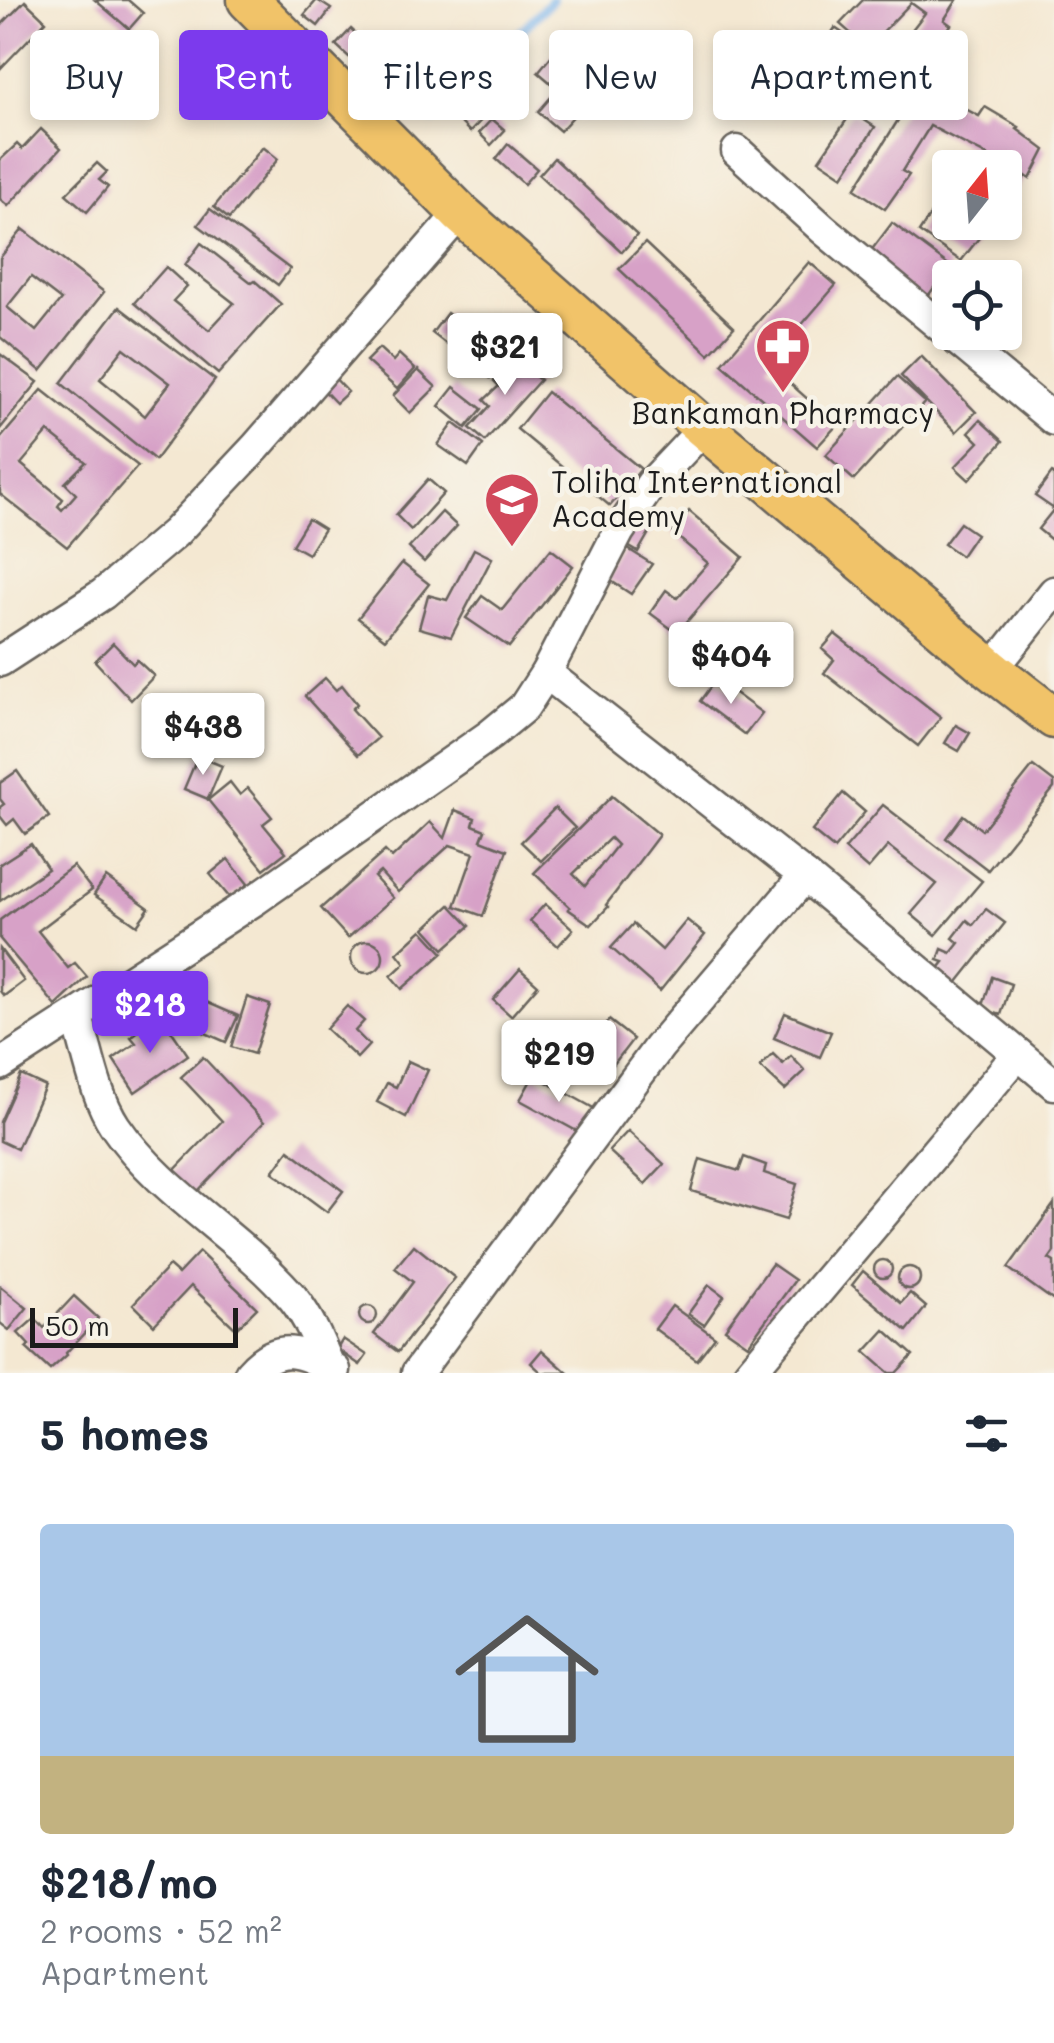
<!DOCTYPE html>
<meta charset="utf-8">
<style>
:root{--surface:#fff;--page:#f2f2f3;--text:#1f2937;--muted:#747a83;--line:#e0e1e3;--accent:#7c3aed}
body{margin:0;font-family:Mali,sans-serif;background:var(--page);color:var(--text);height:100vh;display:flex;flex-direction:column;font-size:38px;white-space:nowrap}
*{box-sizing:border-box;margin:0}
p{font-size:32px;color:var(--muted)}
.icon{flex:none;width:55px;height:55px;fill:none;stroke:currentColor;stroke-width:2;stroke-linecap:round;stroke-linejoin:round}
.map{position:relative;height:1373px;overflow:hidden}
.panel{display:flex;flex-direction:column;background:var(--surface);flex:1}
.panel>*{flex:none}
.guide{position:absolute;left:30px;top:30px;width:995px;height:90px;display:flex;gap:20px}
.needle{width:65px;rotate:17deg}
.tools{position:absolute;left:932px;top:150px;display:grid;gap:20px}
.tools a{display:grid;place-items:center;width:90px;height:90px;border-radius:10px;background:var(--surface);box-shadow:0 5px 15px #0003;font-size:50px}
.scale{position:absolute;left:30px;bottom:25px;width:208px;box-sizing:border-box;padding-left:10px;border:5px solid #1c1c1c;border-top:0;font-size:28px;line-height:35px;white-space:nowrap;color:#1c1c1c;-webkit-text-stroke:8px #f7f3e8;paint-order:stroke}
.price{position:absolute;translate:-50% -85px;padding:0 22px;border-radius:10px;background:#fff;color:#222;font-size:32px;line-height:65px;filter:drop-shadow(0 2px 5px #0008)}
.price::after{content:'';position:absolute;left:50%;top:60px;width:30px;height:22px;margin-left:-15px;background:inherit;clip-path:polygon(0 0,100% 0,50% 100%)}
.price.on{background:var(--accent);color:#fff}
ul{padding:0;list-style:none}
li{display:grid;align-content:center;gap:20px;height:530px;padding:0 40px}
li+li{border-top:2px solid var(--line)}
li span{display:grid;place-items:center;height:310px;border-radius:10px;color:#555}
li>.icon{margin-inline-start:auto}
span .icon{width:180px;height:180px;fill:#fffc;stroke-width:1}
li b{font-size:42px}
h2{display:flex;justify-content:space-between;align-items:center;height:120px;padding:0 40px;font-size:42px}
.chip{padding:0 35px;border-radius:10px;background:var(--surface);box-shadow:0 5px 15px #0003;font-size:35px;line-height:90px}
.chip.on{background:var(--accent);color:#fff}
.map>svg:first-child{display:block}
</style>
<div class="map">
<svg width="1054" height="1373" viewBox="0 0 1054 1373">
<rect width="100%" height="100%" fill="#f7f3e8"/>
<filter id="ink" filterUnits="userSpaceOnUse"><feTurbulence type="fractalNoise" baseFrequency=".01" numOctaves="2"/><feDisplacementMap in="SourceGraphic" scale="20" xChannelSelector="R" yChannelSelector="G"/><feConvolveMatrix kernelMatrix="1 2 1 2 8 2 1 2 1" color-interpolation-filters="sRGB"/></filter>
<filter id="wash" filterUnits="userSpaceOnUse"><feTurbulence type="fractalNoise" baseFrequency=".0048" numOctaves="4" result="noise"/><feDisplacementMap in="SourceGraphic" scale="40" xChannelSelector="R" yChannelSelector="G"/><feGaussianBlur stdDeviation="2.25" result="paint"/><feColorMatrix in="noise" values="0 0 0 0 0 0 0 0 0 0 0 0 0 0 0 0 0 1.4 0 .05"/><feComposite in="paint" operator="in"/></filter>
<g filter="url(#wash)">
<rect width="100%" height="100%" fill="#f4e8d2"/>
<g fill="none" stroke-linecap="round" stroke-linejoin="round">
<path stroke="#7db6ee" stroke-width="9" d="M433,119l119,-119"/>
</g>
<g id="blocks">
<g fill="#d7a1c7" fill-rule="evenodd">
<path d="M95,0h33l15,13 -14,16z"/>
<path d="M317,0l14,9 -13,17 -14,-11z"/>
<path d="M863,0h94l-13,20 7,5 -57,74 -74,-49 15,-22 51,35 39,-50 -14,-10 -41,42 -10,-10 -3,4 -17,-15z"/>
<path d="M25,1l21,20 -46,48v-43z"/>
<path d="M351,29l14,13 -15,16 -14,-13z"/>
<path d="M380,48l22,23 -20,18 -21,-23z"/>
<path d="M553,54l42,38 -35,39 -22,-19 20,-23 -20,-17z"/>
<path d="M920,85l59,31 6,-9 34,20 -2,2 28,21 -15,29 -4,-3 -21,27 9,8 -9,10v-53h-16l6,-8 -65,-34 -28,45 7,4 -24,34 -30,-20z"/>
<path d="M474,100l14,13 -18,19 -14,-14z"/>
<path d="M852,112l23,15 -32,49 -24,-16z"/>
<path d="M492,119l13,11 -14,15 -12,-12z"/>
<path d="M41,129l20,19 -53,58 -8,-7v-39l17,-16 5,5z"/>
<path d="M508,144l29,25 -13,15 -28,-25z"/>
<path d="M263,147l15,12 -49,60 -15,-12z"/>
<path d="M554,158l83,77 -15,17 -83,-77z"/>
<path d="M97,163l10,9 -8,8 9,7 -21,25 -21,-18z"/>
<path d="M950,202v20h54l-7,9 -8,-6 -28,36 -42,-29 19,-29 7,5z"/>
<path d="M210,209l80,60 -12,16 -80,-60z"/>
<path d="M892,223l58,43 -28,38 -58,-44z"/>
<path d="M23,229l81,63 -63,79 -41,-34v-79zM31,277l30,23 -25,31 -29,-24z"/>
<path d="M201,243l51,40 3,-2 26,23 -63,70 -84,-71 32,-36 21,19 -14,15 36,29 25,-27 -49,-38z"/>
<path d="M645,243l89,84 -25,27 -90,-85z"/>
<path d="M809,262l27,23 -68,79 69,61 -20,22 -95,-83z"/>
<path d="M119,307l96,73 -60,80 -94,-77zM124,348l46,35 -25,33 -45,-37z"/>
<path d="M447,313l59,45 -16,20 -58,-45z"/>
<path d="M379,348l14,13 6,-7 16,15 -18,20 -31,-28z"/>
<path d="M0,354l38,28 -38,47z"/>
<path d="M921,356l55,56 -20,20 -55,-56z"/>
<path d="M512,358l28,22 -55,61 -15,-13 20,-22 -6,-6 15,-14 -5,-5z"/>
<path d="M418,370l18,17 -26,26 -17,-17z"/>
<path d="M330,373l18,19 -12,11 -18,-19z"/>
<path d="M897,377l28,25 -71,78 -28,-25z"/>
<path d="M454,387l28,22 -16,19 -27,-22z"/>
<path d="M42,390l96,76 -71,81 -67,-53v-55zM48,432l38,30 -21,21 11,11 -14,16 -4,-4 5,-7 -42,-35z"/>
<path d="M547,392l94,77 -31,37 -93,-77z"/>
<path d="M980,420l23,21 -34,39 -14,-13 24,-25 -10,-10z"/>
<path d="M454,423l29,22 -15,21 -30,-21z"/>
<path d="M1052,473l2,1v68l-16,-13 16,-20 -19,-13z"/>
<path d="M428,479l16,14 -33,37 -15,-15z"/>
<path d="M642,510l15,9 -19,33 -15,-9z"/>
<path d="M689,511l54,46 -66,76 -27,-20 16,-23 11,8 31,-35 -36,-31z"/>
<path d="M442,512l15,14 -33,36 -15,-14z"/>
<path d="M308,519l16,10 -16,25 -16,-9z"/>
<path d="M960,523l16,11 -15,22 -17,-12z"/>
<path d="M474,549l18,9 -41,79 -32,-9 9,-33 19,5z"/>
<path d="M551,549l22,17 -64,81 -43,-29 16,-22 20,14z"/>
<path d="M628,549l24,15 -21,30 -23,-15z"/>
<path d="M402,563l27,21 -44,55 -27,-21z"/>
<path d="M835,634l106,83 -23,29 -94,-73 10,-13 -12,-11z"/>
<path d="M113,643l20,21 4,-4 17,16 -23,24 -36,-39z"/>
<path d="M325,678l11,12 6,-5 15,19 -5,5 26,29 -20,17 -53,-59z"/>
<path d="M716,679l46,34 -17,22 -45,-34z"/>
<path d="M956,725l14,8 -11,18 -14,-8z"/>
<path d="M198,756l24,10 -14,33 -24,-10z"/>
<path d="M1033,766l21,16v6l-66,82 -42,-32 17,-23 19,15z"/>
<path d="M17,771l32,46 -24,17 -11,-15 -7,6 -7,-9v-9l4,-3 -4,-5v-16z"/>
<path d="M230,782l10,13 8,-7 24,29 -9,7 23,28 -22,17 -56,-69z"/>
<path d="M843,793l22,19 -31,37 -22,-18z"/>
<path d="M612,796l47,39 -53,70 2,2 -17,18 -23,-16 2,-2 -36,-34zM610,838l7,7 -32,41 -12,-12z"/>
<path d="M883,805l99,76 -46,54 -25,-21 26,-30 -49,-38 -20,23 -23,-20z"/>
<path d="M555,808l20,20 -34,33 -20,-19z"/>
<path d="M455,810l20,8 -2,7 12,5 -4,10 26,10 -24,66 -28,-10 19,-53 -24,-8 -52,47 -18,-20 -6,5 19,21 -45,40 -27,-30 64,-57 7,7 38,-36 15,16z"/>
<path d="M31,844l17,25 -48,32v-37z"/>
<path d="M228,859l20,25 -18,14 -20,-24z"/>
<path d="M73,866l19,24 -54,41 30,37 7,-5 12,14 -31,29 -56,-67v-19z"/>
<path d="M106,877l43,31 -12,17 -43,-30z"/>
<path d="M545,904l28,25 -15,17 -28,-25z"/>
<path d="M450,905l20,21 -26,23 -19,-21z"/>
<path d="M986,909l19,14 -51,64 -18,-15 8,-10 -6,-2 4,-11 9,4 8,-10 -6,-5 14,-18 6,5z"/>
<path d="M687,920l18,15 -45,56 -49,-43 22,-24 29,26z"/>
<path d="M422,930l21,23 -41,36 -11,-13 14,-13 -8,-10z"/>
<circle cx="367" cy="957" r="16"/>
<path d="M0,949l24,32 -20,15 -4,-5z"/>
<path d="M520,969l18,16 -27,31 -18,-16z"/>
<path d="M992,977l19,7 -10,31 -19,-6z"/>
<path d="M181,991l57,25 -12,26 -57,-25z"/>
<path d="M247,997l23,8 -16,49 -23,-7z"/>
<path d="M347,1006l17,15 -9,10 14,14 -12,13 -31,-29z"/>
<path d="M785,1013l46,19 -11,25 -46,-19z"/>
<path d="M609,1020l24,19 -23,30 -24,-19z"/>
<path d="M166,1023l22,32 -53,37 -22,-33 23,-16 -5,-6 16,-13 6,7z"/>
<path d="M773,1054l10,10 8,-8 14,15 -20,19 -25,-23z"/>
<path d="M203,1057l61,65 -71,74 -22,-22 51,-53 -41,-44z"/>
<path d="M408,1061l20,9 -22,47 -29,-15 10,-19 9,4z"/>
<path d="M21,1075l24,11 -28,63 -17,-8v-19z"/>
<path d="M534,1075l63,35 -13,25 -64,-35z"/>
<path d="M628,1131l36,33 -19,20 -36,-33z"/>
<path d="M289,1150l54,41 -16,21 -54,-40z"/>
<path d="M744,1157l22,8 -2,8 33,11 -11,36 -95,-29 9,-32 39,12z"/>
<path d="M1054,1204v48l-5,7 5,3v39l-46,-33z"/>
<path d="M414,1245l41,33 -57,74 -24,-18 39,-52 -18,-14z"/>
<path d="M199,1252l58,56 -21,21 -45,-43 -37,39 -21,-21 36,-38 9,8z"/>
<circle cx="883" cy="1269" r="9"/>
<path d="M772,1264l23,16 -47,65 -23,-16z"/>
<circle cx="909" cy="1278" r="11"/>
<path d="M863,1271l38,32 9,-10 16,14 -19,24 -55,-46z"/>
<path d="M709,1285l15,11 -20,29 -16,-11z"/>
<path d="M0,1286l27,22 -18,22 -9,-7z"/>
<path d="M74,1296l24,22 -32,35 1,2 -17,15 -24,-22 3,-3 -11,-12 17,-15 9,10z"/>
<circle cx="368" cy="1315" r="9"/>
<path d="M672,1306l43,31 -18,23 -42,-31z"/>
<path d="M885,1330l28,25 -17,18h-7l-24,-21z"/>
<path d="M343,1339l24,16 -7,10 -23,-16z"/>
<path d="M542,1350l26,23h-26l-11,-10z"/>
</g>
</g>
</g>
<g filter="url(#ink)">
<use href="#blocks" fill-opacity="0" stroke="#68635c" stroke-width="2.5"/>
<g fill="none" stroke-linecap="round" stroke-linejoin="round">
<g stroke="#68635c" stroke-width="35">
<g id="minor">
<path d="M737,151l86,78 231,191"/>
<path d="M0,661l103,-67 72,-61 81,-86 204,-234"/>
<path d="M992,670l62,-78"/>
<path d="M546,673l259,203 249,208"/>
<path d="M77,1017c11,35 17,77 38,109 47,69 124,109 178,172 16,20 26,44 36,68"/>
<path d="M0,1065l256,-166 234,-164 34,-28 22,-34 73,-142 33,-48 52,-55"/>
<path d="M250,1373c28,-32 52,-22 85,-3"/>
<path d="M417,1373l242,-326 146,-171"/>
<path d="M749,1373l269,-319"/>
</g>
</g>
<g stroke="#68635c" stroke-width="45">
<path id="major" d="M248,0l212,213 244,215 288,242 62,48"/>
</g>
<use href="#minor" stroke="#fff" stroke-width="30"/>
<use href="#major" stroke="#f1c369" stroke-width="40"/>
</g>
</g>
<defs>
<g id="pharmacy-pin" transform="scale(2.875)"><path d="M0 17L-7.5 6A9.5 9.5 0 1 1 7.5 6Z" fill="#d1495b" stroke="#f7f3e8"/><path d="M-2-6h4v4h4v4h-4v4h-4v-4h-4v-4h4Z" fill="#fff"/></g>
<g id="school-pin" transform="scale(2.875)"><path d="M0 17L-7.5 6A9.5 9.5 0 1 1 7.5 6Z" fill="#d1495b" stroke="#f7f3e8"/><path d="M0-5L7-2L0 1L-7-2ZM-4 1L0 2.5L4 1V4Q0 6-4 4Z" fill="#fff"/></g>
</defs>
<g fill-rule="evenodd">
<use href="#pharmacy-pin" x="783" y="346"/>
<use href="#school-pin" x="512" y="500"/>
</g>
<g text-anchor="middle" stroke-width="9" stroke-linejoin="round" paint-order="stroke">
<g font-size="30" fill="#1c1c1c" stroke="#f7f3e8">
<text x="783" y="424">Bankaman Pharmacy</text>
<text x="551" y="493" text-anchor="start">Toliha International<tspan x="551" dy="34">Academy</tspan></text>
</g>
</g>
</svg>
<div class="tools">
<a><svg class="needle" viewBox="-14 -14 28 28"><path d="M0-13l5 13h-10z" fill="#e53935"/><path d="M0 13l5-13h-10z" fill="#747a83"/></svg></a>
<a><svg class="icon" aria-label="locate" viewBox="0 0 24 24"><circle cx="12" cy="12" r="6"/><path d="M12 2v4M12 18v4M2 12h4M18 12h4"/></svg></a>
</div>
<div class="scale">50 m</div>
<b class="price" style="left:505px;top:398px">$321</b>
<b class="price" style="left:731px;top:707px">$404</b>
<b class="price" style="left:203px;top:778px">$438</b>
<b class="price on" style="left:150px;top:1056px">$218</b>
<b class="price" style="left:559px;top:1105px">$219</b>
<div class="guide">
<a class="chip">Buy</a>
<a class="chip on">Rent</a>
<a class="chip">Filters</a>
<a class="chip">New</a>
<a class="chip">Apartment</a>
</div>
</div>
<section class="panel">
<h2>5 homes<svg class="icon" aria-label="filters" viewBox="0 0 24 24"><path d="M4 7h16M4 17h16"/><circle cx="9" cy="7" r="2"/><circle cx="15" cy="17" r="2"/></svg></h2>
<ul>
<li><span style="background:linear-gradient(#a9c7e8 75%,#c2b280 0)"><svg class="icon" aria-label="home" viewBox="0 0 24 24"><path d="M3 11l9-7 9 7M6 9v11h12V9"/></svg></span><div><b>$218/mo</b><p>2 rooms · 52 m²</p><p>Apartment</p></div></li>
</ul>
</section>
